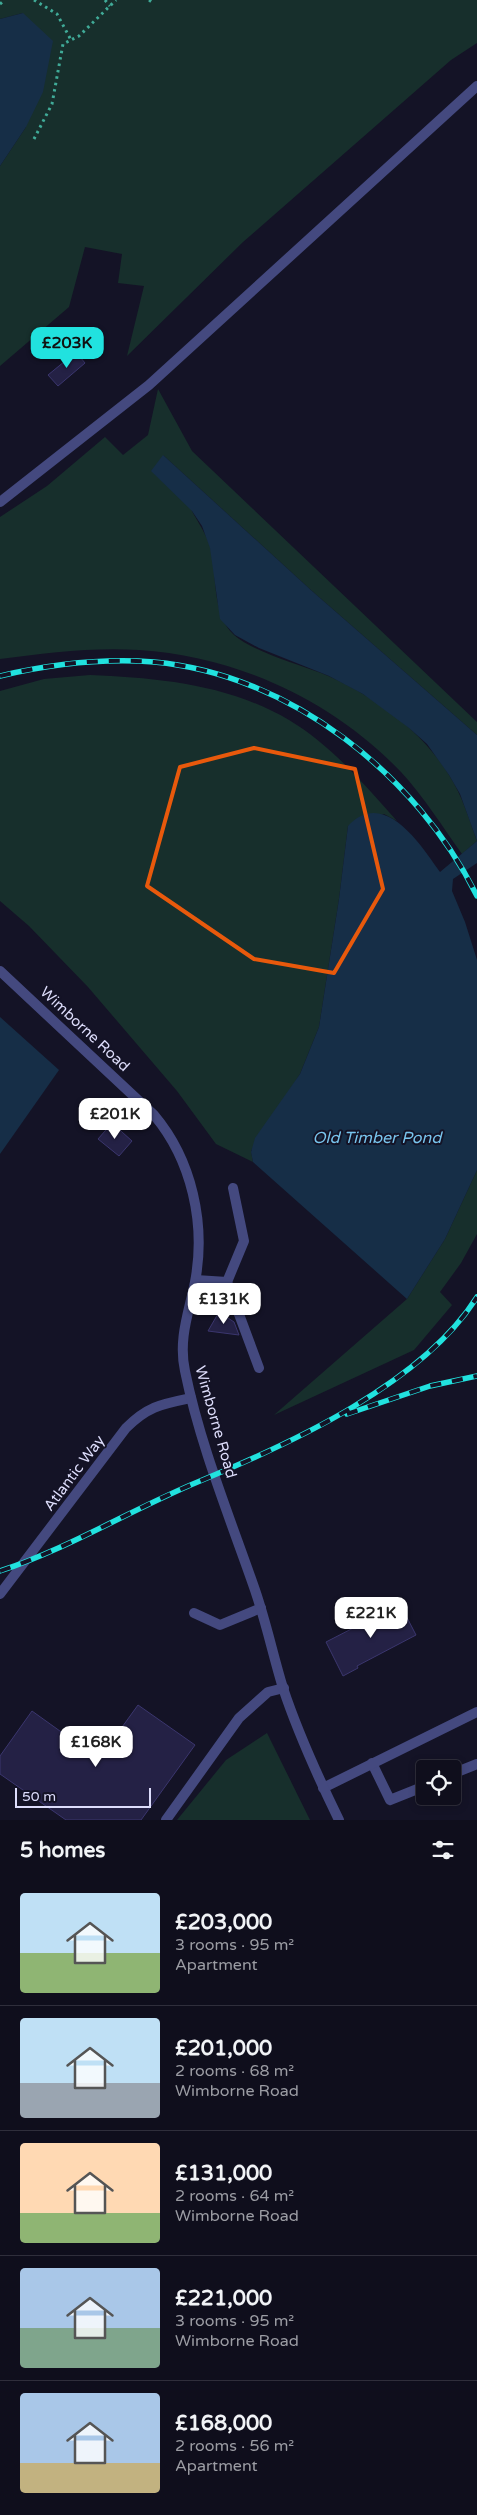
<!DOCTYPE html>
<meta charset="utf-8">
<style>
:root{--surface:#0f0e1c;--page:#181725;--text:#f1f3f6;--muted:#9b9ca3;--line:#2f2e3b;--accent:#21e2df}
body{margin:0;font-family:"Varela Round",sans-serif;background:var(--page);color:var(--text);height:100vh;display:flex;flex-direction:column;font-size:19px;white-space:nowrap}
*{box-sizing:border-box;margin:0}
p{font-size:16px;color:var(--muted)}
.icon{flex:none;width:28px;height:28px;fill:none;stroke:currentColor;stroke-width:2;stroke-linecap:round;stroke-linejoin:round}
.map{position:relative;height:1820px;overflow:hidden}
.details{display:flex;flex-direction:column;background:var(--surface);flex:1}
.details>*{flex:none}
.fabs{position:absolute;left:416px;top:1760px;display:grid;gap:10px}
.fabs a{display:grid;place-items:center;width:45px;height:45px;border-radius:5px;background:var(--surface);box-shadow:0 2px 8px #0003,0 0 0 1px var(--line);font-size:25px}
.scale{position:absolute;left:15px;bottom:12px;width:136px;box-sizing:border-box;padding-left:5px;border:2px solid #ddddfb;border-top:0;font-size:14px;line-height:18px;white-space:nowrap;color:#ddddfb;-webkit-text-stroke:4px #141326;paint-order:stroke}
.price{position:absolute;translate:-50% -42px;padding:0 11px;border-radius:10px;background:#fff;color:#222;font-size:16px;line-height:32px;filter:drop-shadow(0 1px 2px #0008)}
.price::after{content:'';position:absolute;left:50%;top:30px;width:15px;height:11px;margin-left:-8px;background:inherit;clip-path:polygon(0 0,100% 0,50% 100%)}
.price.on{background:var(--accent);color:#111}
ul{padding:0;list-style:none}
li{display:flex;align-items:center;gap:15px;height:125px;padding:0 20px}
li+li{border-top:1px solid var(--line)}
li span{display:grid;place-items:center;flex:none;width:140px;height:100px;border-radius:5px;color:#555}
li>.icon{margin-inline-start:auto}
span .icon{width:60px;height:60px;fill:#fffc;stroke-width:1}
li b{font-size:21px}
h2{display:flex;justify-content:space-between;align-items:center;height:60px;padding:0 20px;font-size:21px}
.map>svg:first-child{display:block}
</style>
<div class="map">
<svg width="477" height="1820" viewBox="0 0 477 1820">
<rect width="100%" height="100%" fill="#141326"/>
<g fill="#172f2c">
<path d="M0,0h477v43l-26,17 -208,182 -116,114 17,-70 -26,-3 4,-29 -37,-7 -16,60 -69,59v-200l26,-39 -3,-114 -23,6z"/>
<path d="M158,389l34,62 285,271v13l-165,-144 -149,-136c9,18 18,36 28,54 7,14 16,25 20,41 6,27 1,65 23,85 18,16 63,29 87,38 49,20 100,56 128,102 13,20 20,44 28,66l-15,13c-20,-28 -38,-57 -61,-82 -68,-71 -164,-116 -262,-122 -46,-3 -93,3 -139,9v-142l47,-31 58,-49 18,18 25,-20z"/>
<path d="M90,675c68,3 138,9 199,45 42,25 75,64 108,101l-13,-7 -36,12 -9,73 -20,128 -19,47 -49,77 2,11 -37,-18 -39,-53 -89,-104 -59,-61 -29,-25v-210l44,-12z"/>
<path d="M477,1170v64l-16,29 -21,29 12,13 -38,45 -140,65 133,-116 38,-60z"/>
<path d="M267,1733l43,87h-133l49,-60z"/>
</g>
<g fill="#162e47">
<path d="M23,13l30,28 -10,51 -17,35 -26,39v-147z"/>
<path d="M163,455l149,136 165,144v128l-24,16 -1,12 13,31 12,38v210l-32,69 -38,60 -154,-137 -2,-10 4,-14 45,-64 19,-47 20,-128 9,-73c36,-39 73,19 92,46l37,-31 -17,-47 -11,-19 -22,-31 -18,-16 -46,-34 -34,-18 -70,-28 -24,-13 -15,-16 -10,-71 -8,-22 -10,-15 -41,-40z"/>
<path d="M0,1017l59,53 -59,84z"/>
</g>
<g fill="#242145" stroke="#3b366e">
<path d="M76,352l9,11 -27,23 -10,-11z"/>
<path d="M112,1123l20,18 -13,15 -21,-17z"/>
<path d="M219,1312l15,10 5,13 -31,-4z"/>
<path d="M400,1604l16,31 -59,31 1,2 -15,8 -17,-34z"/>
<path d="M138,1705l57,40 -54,75h-75l-66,-46v-18l32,-45 67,48z"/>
</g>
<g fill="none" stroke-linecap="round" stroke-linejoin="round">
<g stroke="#40ab98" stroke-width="3" stroke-dasharray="2.5 4" stroke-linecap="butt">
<path d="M34,0l23,14 14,26"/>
<path d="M105,0l5,6"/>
<path d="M149,0l3,2"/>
<path d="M0,4l5,-4"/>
<path d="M34,139l18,-35 11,-60 16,-8 37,-36"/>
</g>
<g stroke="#44497f" stroke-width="10">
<path d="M0,502l149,-117 328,-299"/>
<path d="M196,1280l31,2 32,86"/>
<path d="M227,1282l17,-41 -11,-53"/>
<path d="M0,1594l126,-166c22,-22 36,-24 65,-30"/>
<path d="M194,1613l26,12 41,-17"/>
<path d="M372,1763l18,37 35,-14"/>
<path d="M452,1774l25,-10"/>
<path d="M323,1788l154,-76"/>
<path d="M166,1820l73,-102 29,-26 16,-4"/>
</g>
<path stroke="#44497f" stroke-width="10" d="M0,971l154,144c38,45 52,109 41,167 -6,30 -17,57 -10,89 15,74 45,147 70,219 11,32 18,65 28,98 15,45 35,89 56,132"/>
<g stroke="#21e2df" stroke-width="5.5">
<g id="rail">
<path d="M0,676c51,-12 101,-18 154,-14 136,12 263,113 323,234"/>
<path d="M347,1414l83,-28 47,-10"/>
<path d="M0,1571c70,-23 132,-62 200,-90 92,-38 223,-98 277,-184"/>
</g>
</g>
<use href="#rail" stroke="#141326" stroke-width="4" stroke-dasharray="11" stroke-linecap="butt"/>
</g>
<path fill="none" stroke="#e8590c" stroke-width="4" stroke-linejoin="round" d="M254,748l101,21 28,120 -49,84 -80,-14 -107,-73 33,-119z"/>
<g text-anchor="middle" stroke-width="4" stroke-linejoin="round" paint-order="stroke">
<g font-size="15" fill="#ddddfb" stroke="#141326">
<text transform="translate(85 1029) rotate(43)" y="5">Wimborne Road</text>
<text transform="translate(216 1422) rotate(74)" y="5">Wimborne Road</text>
<text transform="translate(74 1473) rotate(-53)" y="5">Atlantic Way</text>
</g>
<g font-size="16" font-style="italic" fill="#78c4ed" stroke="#141326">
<text x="377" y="1143">Old Timber Pond</text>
</g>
</g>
</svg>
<div class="fabs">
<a><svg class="icon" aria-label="locate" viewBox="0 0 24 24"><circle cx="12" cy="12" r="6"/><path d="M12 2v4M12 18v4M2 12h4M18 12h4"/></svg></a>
</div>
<div class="scale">50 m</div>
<b class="price on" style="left:67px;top:369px">£203K</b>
<b class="price" style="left:115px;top:1140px">£201K</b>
<b class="price" style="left:224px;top:1325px">£131K</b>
<b class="price" style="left:371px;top:1639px">£221K</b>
<b class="price" style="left:96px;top:1768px">£168K</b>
</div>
<section class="details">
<h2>5 homes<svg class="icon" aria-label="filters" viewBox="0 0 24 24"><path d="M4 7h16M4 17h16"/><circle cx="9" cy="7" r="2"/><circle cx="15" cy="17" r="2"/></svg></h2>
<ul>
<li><span style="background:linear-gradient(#bfe0f5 60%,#8fb573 0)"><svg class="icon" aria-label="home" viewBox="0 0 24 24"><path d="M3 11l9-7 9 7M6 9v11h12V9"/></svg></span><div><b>£203,000</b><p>3 rooms · 95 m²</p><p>Apartment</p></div></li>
<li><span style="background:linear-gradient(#bfe0f5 65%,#9aa5b1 0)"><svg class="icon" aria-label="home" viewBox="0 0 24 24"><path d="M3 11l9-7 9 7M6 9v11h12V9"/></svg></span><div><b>£201,000</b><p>2 rooms · 68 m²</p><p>Wimborne Road</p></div></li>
<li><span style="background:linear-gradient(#ffd9b3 70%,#8fb573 0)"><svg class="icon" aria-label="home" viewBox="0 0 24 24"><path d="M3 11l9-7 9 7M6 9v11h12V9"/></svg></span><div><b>£131,000</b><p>2 rooms · 64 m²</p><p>Wimborne Road</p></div></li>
<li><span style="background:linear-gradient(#a9c7e8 60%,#7fa58c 0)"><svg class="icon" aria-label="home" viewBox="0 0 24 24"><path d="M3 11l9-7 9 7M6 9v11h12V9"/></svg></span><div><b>£221,000</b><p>3 rooms · 95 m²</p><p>Wimborne Road</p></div></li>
<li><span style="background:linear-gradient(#a9c7e8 70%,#c2b280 0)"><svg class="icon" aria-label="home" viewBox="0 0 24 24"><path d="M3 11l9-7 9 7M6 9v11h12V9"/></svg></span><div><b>£168,000</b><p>2 rooms · 56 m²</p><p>Apartment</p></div></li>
</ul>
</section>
